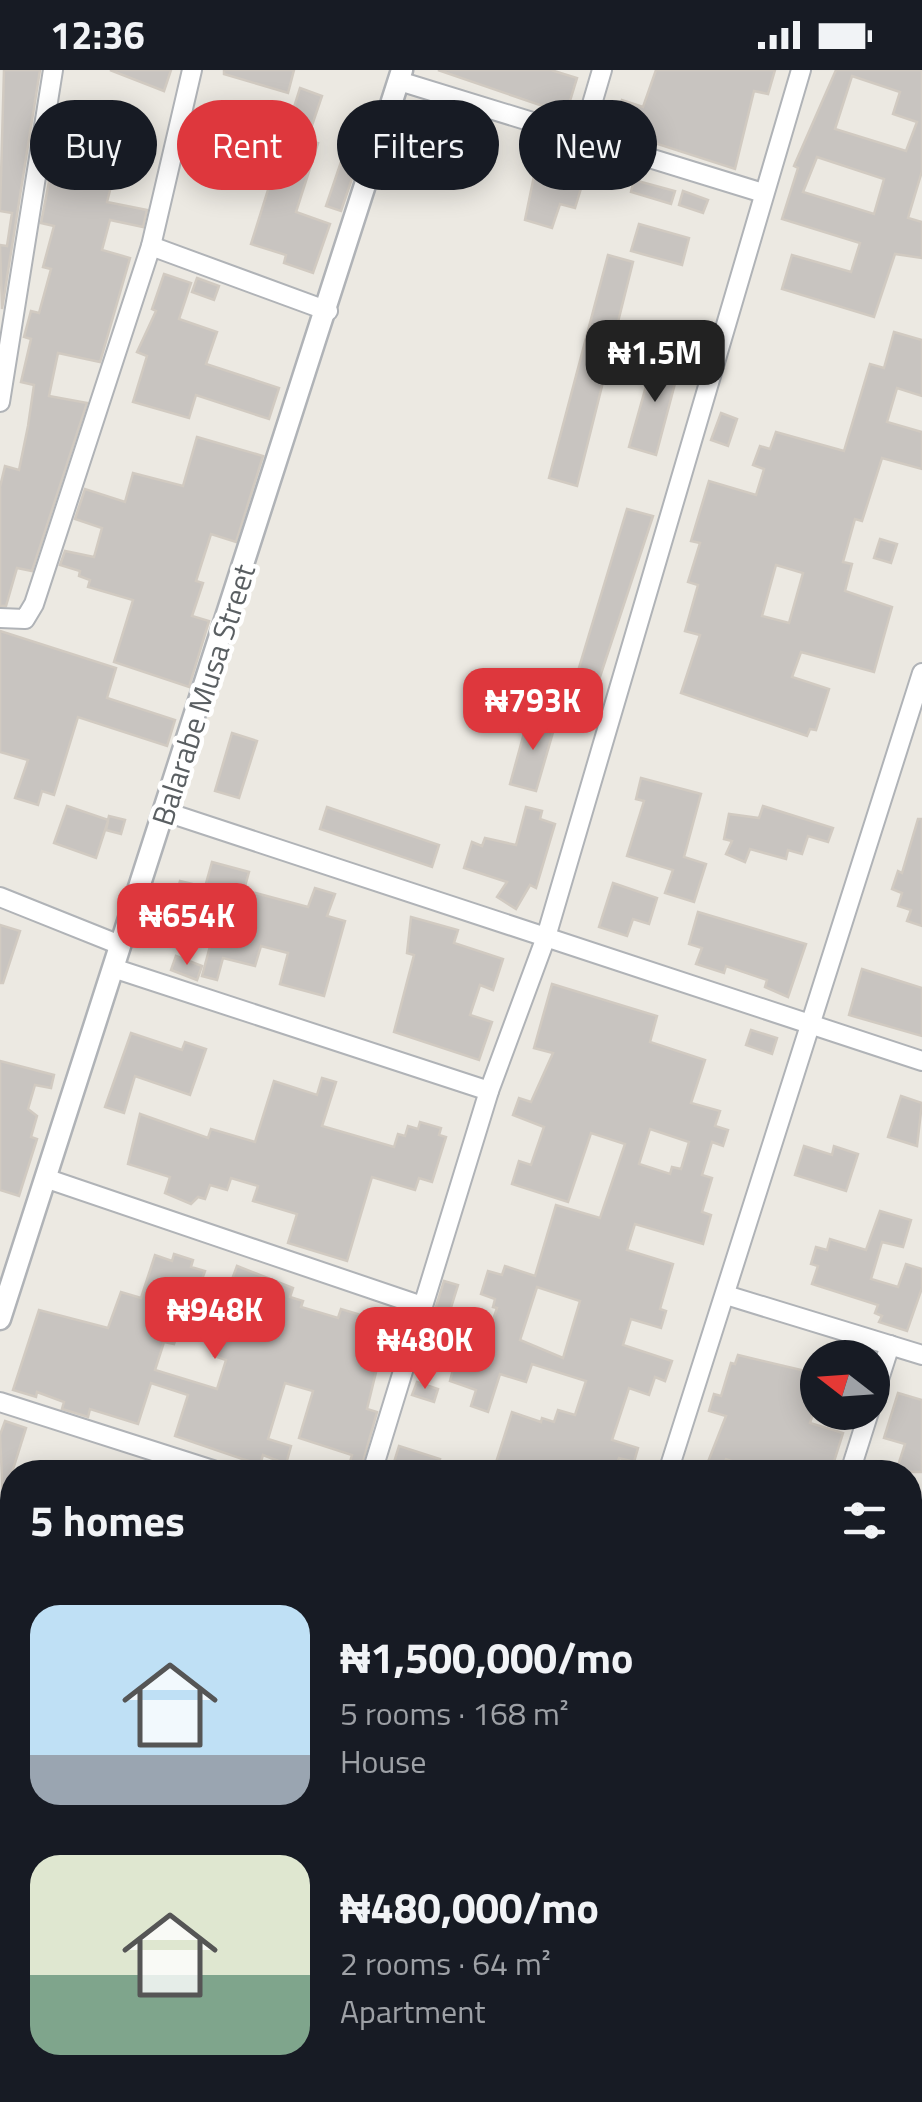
<!DOCTYPE html>
<meta charset="utf-8">
<style>
:root{--surface:#171b24;--page:#20242c;--text:#f1f3f6;--muted:#9ea1a6;--accent:#de373d}
body{margin:0;font-family:"Titillium Web",sans-serif;background:var(--page);color:var(--text);height:100vh;display:flex;flex-direction:column;font-size:38px;white-space:nowrap}
*{box-sizing:border-box;margin:0}
p{font-size:32px;color:var(--muted)}
.icon{flex:none;width:55px;height:55px;fill:none;stroke:currentColor;stroke-width:2;stroke-linecap:round;stroke-linejoin:round}
.map{position:relative;flex:1;overflow:hidden}
.details{position:absolute;left:0px;top:1390px;width:922px;height:642px;display:flex;flex-direction:column;background:var(--surface);border-radius:40px 40px 0 0;box-shadow:0 5px 25px #0003}
.details>*{flex:none}
.banner{position:absolute;left:30px;top:30px;width:862px;height:90px;display:flex;gap:20px}
.needle{width:65px;rotate:287deg}
.controls{position:absolute;left:800px;top:1270px;display:grid;gap:20px}
.controls a{display:grid;place-items:center;width:90px;height:90px;border-radius:50%;background:var(--surface);box-shadow:0 5px 25px #0003;font-size:50px}
.price{position:absolute;translate:-50% -85px;padding:0 22px;border-radius:20px;background:var(--accent);color:#fff;font-size:32px;line-height:65px;filter:drop-shadow(0 2px 5px #0008)}
.price::after{content:'';position:absolute;left:50%;top:60px;width:30px;height:22px;margin-left:-15px;background:inherit;clip-path:polygon(0 0,100% 0,50% 100%)}
.price.active{background:#222;color:#fff}
ul{padding:0;list-style:none}
li{display:flex;align-items:center;gap:30px;height:250px;padding:0 30px}
li span{display:grid;place-items:center;flex:none;width:280px;height:200px;border-radius:30px;color:#555}
li>.icon{margin-inline-start:auto}
span .icon{width:120px;height:120px;fill:#fffc;stroke-width:1}
li b{font-size:42px}
h2{display:flex;justify-content:space-between;align-items:center;height:120px;padding:0 30px;font-size:42px}
.chip{padding:0 35px;border-radius:45px;background:var(--surface);box-shadow:0 5px 25px #0003;font-size:35px;line-height:90px}
.chip.active{background:var(--accent);color:#fff}
.status{display:flex;justify-content:space-between;align-items:center;height:70px;padding:0 50px;background:var(--surface);direction:ltr}
.status svg{height:28px;fill:currentColor}
.map>svg:first-child{display:block}
</style>
<div class="status"><b>12:36</b><svg viewBox="0 0 49 12"><path d="M0 12V9h3v3zM5 12V6h3v6zM10 12V3h3v9zM15 12V0h3v12zM26 1h20v11H26zM47 4h2v5h-2z"/></svg></div>
<div class="map">
<svg width="922" height="2032" viewBox="0 0 922 2032">
<rect width="100%" height="100%" fill="#ece9e2"/>
<g fill="#c8c4c0" stroke="#d1cac1" stroke-width="2.5" fill-rule="evenodd">
<path d="M4,0h36l-38,239 -2,-64 7,1 5,-33 -12,-2z"/>
<path d="M110,0h61l-7,21z"/>
<path d="M224,0h70l-6,23 -64,-19z"/>
<path d="M438,0h113l26,8 -11,36z"/>
<path d="M656,0h119l-7,24 -14,-3 -19,78 -121,-39 8,-30 21,7z"/>
<path d="M836,0h86v101l-14,47 14,4v36l-27,-4 -21,63 -92,-28 10,-34 59,17 9,-29 -78,-24 16,-51 -4,-2zM852,6l48,16 -7,22 24,8 -11,29 -71,-22zM817,87l67,22 -10,35 -71,-22z"/>
<path d="M300,18l22,8 -15,44 11,3 -22,69 34,12 -17,49 -29,-10 2,-8 -35,-11z"/>
<path d="M55,81l30,7 2,-7 31,8 -11,43 40,8 -4,17 -33,-7 -8,30 28,8 -30,104 -42,-9 -9,43 38,7 -55,168 -15,-3 -11,38h-6v-119l5,-21 14,4 9,-44 6,-41 -13,-3 10,-43 -7,-2 7,-26 8,2 12,-44 -8,-2 11,-41 -13,-3z"/>
<path d="M344,83l15,5 -18,53 -15,-5z"/>
<path d="M535,101l47,14 -7,23 -15,-4 -8,24 -27,-8z"/>
<path d="M634,110l41,11 -4,13 -40,-12z"/>
<path d="M683,121l25,9 -5,13 -24,-8z"/>
<path d="M639,154l50,14 -7,27 -51,-14z"/>
<path d="M608,185l25,7 -56,224 -28,-8z"/>
<path d="M164,204l27,9 -12,36 38,13 -11,32 73,24 -10,31 -73,-24 -7,23 -56,-16 14,-46 -10,-4 19,-41 -4,-2z"/>
<path d="M197,208l22,8 -5,14 -22,-8z"/>
<path d="M894,262l28,8v56l-25,-8 -10,34 35,10v37l-40,-11 -20,63 -7,-2 -12,43 9,2 -7,27 47,16 -18,65 -73,-20 -9,25 37,12 -13,41 -6,-1 -3,7 -126,-43 19,-58 -15,-4 13,-46 -10,-3 12,-39 -9,-2 18,-60 47,14 8,-26 -11,-4 7,-19 10,3 6,-17 68,19 26,-87 14,4zM776,495l27,8 -14,50 -27,-7z"/>
<path d="M655,284l26,7 -25,94 -27,-8z"/>
<path d="M721,343l16,6 -9,27 -17,-6z"/>
<path d="M197,367l66,19 -27,86 -25,-8 -15,47 7,2 -11,33 17,5 -20,66 -75,-25 19,-62 -45,-13 2,-7 -11,-4 1,-5 -20,-6 5,-14 29,6 8,-29 -27,-9 10,-30 40,13 8,-29 50,13z"/>
<path d="M627,439l26,7 -56,170 -22,-5z"/>
<path d="M880,469l17,5 -6,19 -17,-5z"/>
<path d="M0,561l116,37 -9,30 68,22 -8,26 -89,-29 -24,78 -12,-4 -4,14 -23,-7 13,-38 -28,-8z"/>
<path d="M529,645l27,7 -20,69 -26,-7z"/>
<path d="M232,663l25,8 -18,57 -24,-7z"/>
<path d="M641,708l60,16 -17,63 22,7 -12,38 -29,-9 8,-23 -46,-14 17,-55 -8,-2z"/>
<path d="M67,736l41,14 1,-4 16,4 -4,14 -15,-4 2,-9 -12,37 -42,-15z"/>
<path d="M763,736l70,22 -5,14 -20,-6 -6,18 -14,-4 -2,9 -36,-10 -5,13 -19,-8 6,-13 -8,-2 5,-25 30,4z"/>
<path d="M327,737l112,38 -7,22 -112,-38z"/>
<path d="M526,737l16,4 -2,8 15,5 -19,64 -6,-3 -14,24 -19,-12 10,-15 -43,-14 8,-26 10,4 3,-8 31,7z"/>
<path d="M918,749h4v107l-15,-5 4,-11 -13,-4 4,-13 -10,-4 6,-18 4,2z"/>
<path d="M212,792l37,10 -5,18 64,17 7,-19 20,6 -8,22 18,5 -21,75 -44,-12 8,-31 -27,-7 -6,20 -32,-8 -6,22 -15,-4 11,-41 -5,-2 3,-8 -40,-11 9,-33 25,6z"/>
<path d="M613,813l44,15 -8,26 -16,-5 -6,17 -28,-9z"/>
<path d="M698,842l108,32 -18,53 -23,-10 2,-7 -41,-14 -2,7 -28,-9 6,-16 -13,-4z"/>
<path d="M411,847l47,13 -4,13 49,16 -10,31 -13,-5 -10,30 22,7 -13,38 -85,-28 20,-77 -7,-2z"/>
<path d="M0,855l20,6 -17,52h-3z"/>
<path d="M176,886l26,10 -5,14 -26,-10z"/>
<path d="M862,899l60,19v48l-73,-21z"/>
<path d="M552,914l105,32 -7,26 55,18 -14,43 29,8 -5,15 13,4 -5,16 -11,-4 -10,33 10,3 -10,34 9,3 -8,29 -68,-20 -8,26 46,14 -13,45 6,2 -5,17 -30,-9 -8,26 49,16 -7,20 -10,-4 -6,18 -20,-7 -17,52 26,8 -4,14 -15,-4 -5,14h-121l19,-60 29,10 1,-4 12,4 4,-12 17,5 11,-34 -54,-17 -6,18 -26,-8 -12,38 -17,-6 5,-16 -26,-9 5,-19 6,2 11,-34 16,5 9,-27 -4,-1 2,-8 -14,-5 7,-23 14,4 3,-9 30,10 21,-71 44,13 25,-74 -34,-11 -23,69 -56,-18 7,-23 12,4 13,-38 -31,-12 6,-17 12,4 22,-49 -19,-5zM650,1059l39,13 -8,27 -9,-2 -2,7 -31,-10zM537,1217l43,14 -17,57 -43,-18z"/>
<path d="M751,960l26,8 -5,16 -26,-9z"/>
<path d="M131,963l51,17 3,-8 21,7 -16,46 -55,-19 -11,37 -19,-6z"/>
<path d="M0,991l54,14 -3,13 -16,-3 -7,24 9,7 -6,21 6,2 -18,57 -19,-6z"/>
<path d="M322,1008l14,4 -14,44 72,21 4,-13 7,2 3,-10 10,3 2,-7 21,6 -2,7 7,2 -14,45 -13,-4 -4,12 -43,-13 -25,84 -59,-18 9,-29 -44,-13 5,-15 -27,-8 -4,12 -17,-5 -5,14 -7,-2 -7,7 -26,-11 5,-16 -42,-13 12,-50 68,24 3,-9 44,13 19,-61 43,14z"/>
<path d="M901,1026l21,7 -5,43 -29,-9z"/>
<path d="M804,1076l28,9 2,-9 24,8 -12,37 -51,-16z"/>
<path d="M880,1141l31,9 -8,27 -21,-5 -11,37 27,8 8,-23 16,5v19l-15,43 -28,-9 3,-6 -7,-3 3,-8 -66,-21 6,-18 -7,-2 5,-17 11,3 3,-11 36,11z"/>
<path d="M174,1184l19,6 -2,7 14,4 -4,11 27,8 9,-24 56,22 -3,9 13,4 -2,6 37,11 3,-9 47,14 -21,86 10,3 -17,60h-13l5,-17 -53,-17 14,-47 -28,-8 -17,56 23,7 -5,18 -23,-9 -3,10 -85,-29 13,-41 -37,-12 -13,41 -48,-15 -2,8 -26,-8 2,-7 -27,-10 -1,5 -23,-7 26,-80 69,18 13,-36 20,6 14,-43 17,6zM195,1231l27,9 -3,8 7,2 -12,36 12,4 -9,29 -62,-19 9,-28 10,2 4,-12 7,2z"/>
<path d="M444,1211l14,4 -9,29 -14,-4z"/>
<path d="M738,1285l80,19v24l-8,25 33,10 -11,35 -6,-2 -2,6h-62l-36,-13 -4,13h-18l22,-56 -17,-5 5,-17 7,2 10,-33 4,1z"/>
<path d="M417,1312l21,7 -4,13 -22,-7z"/>
<path d="M898,1323l24,7v72h-26l9,-28 -21,-6z"/>
<path d="M5,1351l21,7 -23,73 -3,-66z"/>
<path d="M399,1376l41,13 -4,13h-45z"/>
</g>
<g fill="none" stroke-linecap="round" stroke-linejoin="round">
<g stroke="#b0b3b7" stroke-width="22">
<g id="minor">
<path d="M399,11l364,112"/>
<path d="M582,68l20,-68"/>
<path d="M151,176l177,65"/>
<path d="M0,332l53,-332"/>
<path d="M0,548l25,1 9,-15 117,-358 41,-176"/>
<path d="M166,742l756,249"/>
<path d="M0,827l120,48"/>
<path d="M113,898l376,123"/>
<path d="M45,1108l377,128"/>
<path d="M726,1225l196,60"/>
<path d="M872,1331l18,-56"/>
<path d="M0,1332l219,70"/>
<path d="M372,1402l117,-381 57,-154 255,-867"/>
<path d="M668,1402l254,-799"/>
<path d="M850,1402l19,-60"/>
<path d="M910,1486l12,4"/>
<path d="M0,1564l12,4"/>
<path d="M910,1813l12,-7"/>
</g>
</g>
<g stroke="#b0b3b7" stroke-width="25">
<g id="tertiary">
<path d="M0,1249l402,-1249"/>
<path d="M0,1853l12,4"/>
<path d="M495,2020l42,12"/>
</g>
</g>
<use href="#minor" stroke="#fff" stroke-width="18"/>
<use href="#tertiary" stroke="#fff" stroke-width="20"/>
</g>
<g text-anchor="middle" stroke-width="9" stroke-linejoin="round" paint-order="stroke">
<g font-size="30" fill="#5a5f62" stroke="#fff">
<text transform="translate(204 625) rotate(-72)" y="10">Balarabe Musa Street</text>
</g>
</g>
</svg>
<div class="controls">
<a><svg class="needle" viewBox="-14 -14 28 28"><path d="M0-13l5 13h-10z" fill="#e53935"/><path d="M0 13l5-13h-10z" fill="#9ea1a6"/></svg></a>
</div>
<b class="price active" style="left:655px;top:335px">₦1.5M</b>
<b class="price" style="left:533px;top:683px">₦793K</b>
<b class="price" style="left:187px;top:898px">₦654K</b>
<b class="price" style="left:215px;top:1292px">₦948K</b>
<b class="price" style="left:425px;top:1322px">₦480K</b>
<div class="banner">
<a class="chip">Buy</a>
<a class="chip active">Rent</a>
<a class="chip">Filters</a>
<a class="chip">New</a>
</div>
<section class="details">
<h2>5 homes<svg class="icon" aria-label="filters" viewBox="0 0 24 24"><path d="M4 7h16M4 17h16"/><circle cx="9" cy="7" r="2"/><circle cx="15" cy="17" r="2"/></svg></h2>
<ul>
<li><span style="background:linear-gradient(#bfe0f5 75%,#9aa5b1 0)"><svg class="icon" aria-label="home" viewBox="0 0 24 24"><path d="M3 11l9-7 9 7M6 9v11h12V9"/></svg></span><div><b>₦1,500,000/mo</b><p>5 rooms · 168 m²</p><p>House</p></div></li>
<li><span style="background:linear-gradient(#dfe7d0 60%,#7fa58c 0)"><svg class="icon" aria-label="home" viewBox="0 0 24 24"><path d="M3 11l9-7 9 7M6 9v11h12V9"/></svg></span><div><b>₦480,000/mo</b><p>2 rooms · 64 m²</p><p>Apartment</p></div></li>
</ul>
</section>
</div>
